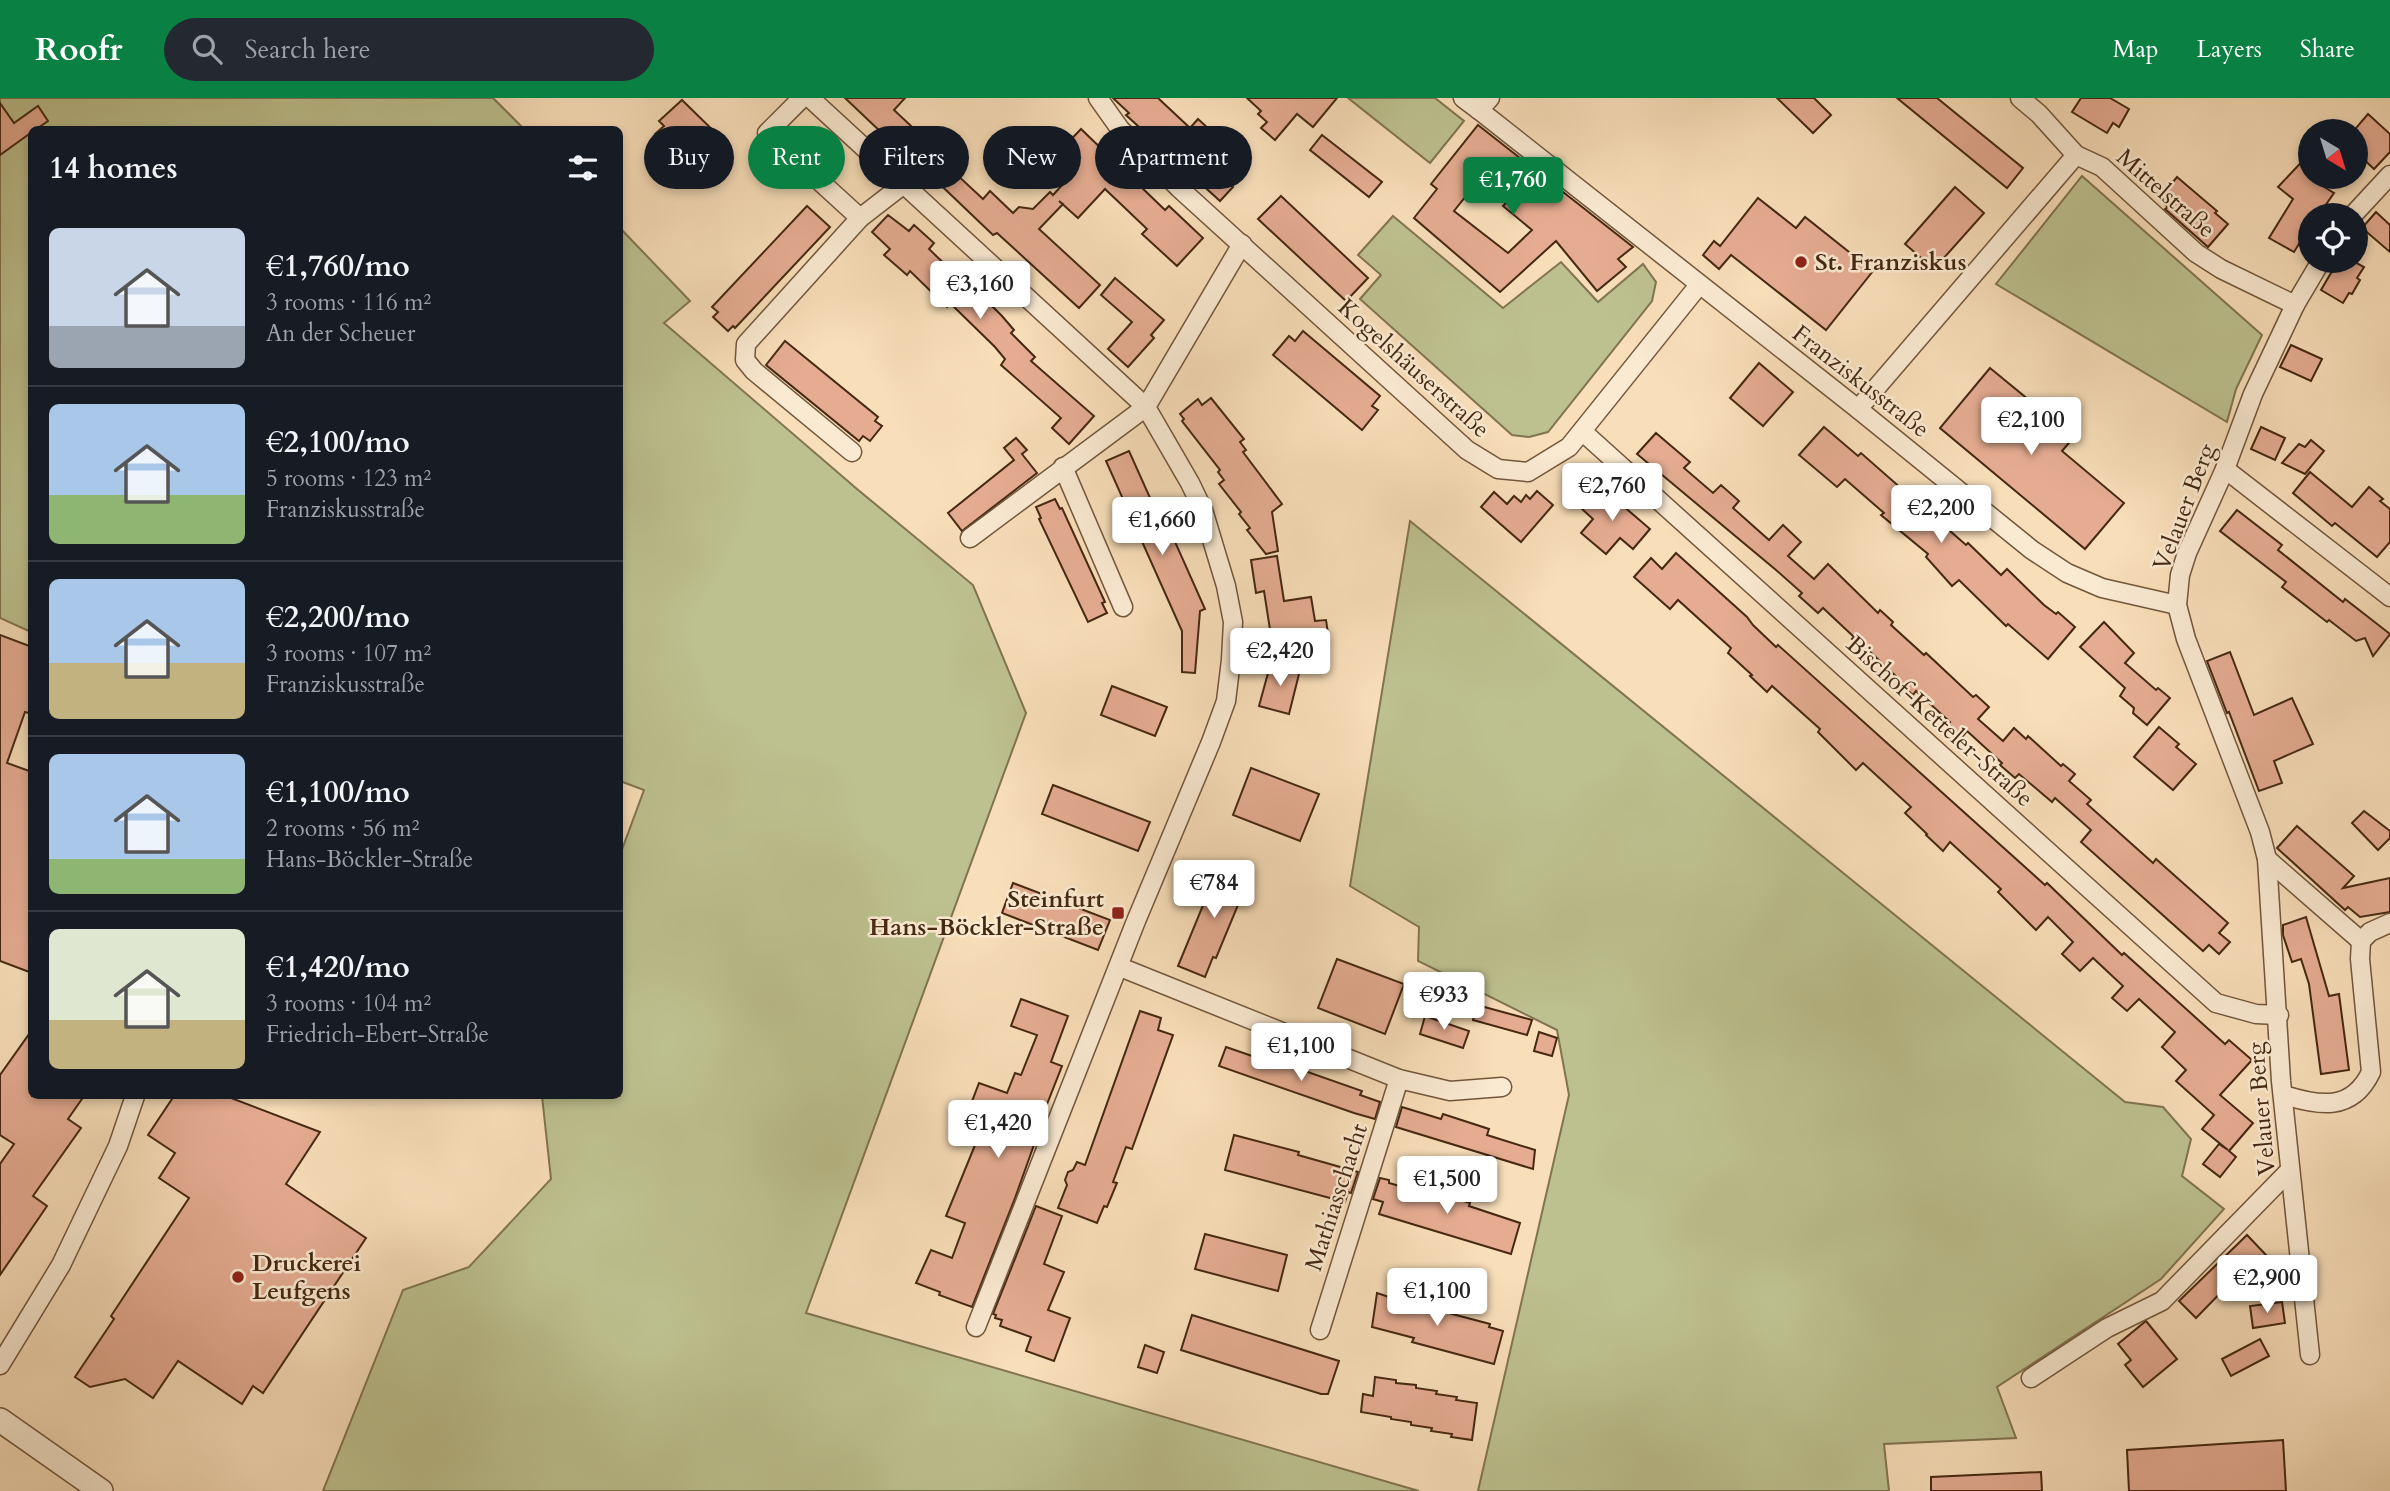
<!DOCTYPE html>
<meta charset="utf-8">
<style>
:root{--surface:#171b24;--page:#242831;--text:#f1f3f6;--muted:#9ea1a6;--line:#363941;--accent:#0b8043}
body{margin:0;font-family:Cardo,serif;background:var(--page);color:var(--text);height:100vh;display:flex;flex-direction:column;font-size:26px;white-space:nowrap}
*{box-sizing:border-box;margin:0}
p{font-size:23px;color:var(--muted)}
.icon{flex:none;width:38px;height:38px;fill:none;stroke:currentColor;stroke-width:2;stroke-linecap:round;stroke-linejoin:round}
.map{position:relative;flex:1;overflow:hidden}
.drawer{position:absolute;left:28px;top:28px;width:595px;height:973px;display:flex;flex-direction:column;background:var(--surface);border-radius:10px;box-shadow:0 4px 10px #0003}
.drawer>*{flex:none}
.guide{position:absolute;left:644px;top:28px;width:665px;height:63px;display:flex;gap:14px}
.needle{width:46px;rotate:142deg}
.controls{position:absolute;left:2298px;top:21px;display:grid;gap:14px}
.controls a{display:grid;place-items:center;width:70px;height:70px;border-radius:50%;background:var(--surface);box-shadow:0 4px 10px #0003;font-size:35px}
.price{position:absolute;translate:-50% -60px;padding:0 16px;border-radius:7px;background:#fff;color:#222;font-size:23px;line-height:46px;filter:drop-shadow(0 2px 4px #0008)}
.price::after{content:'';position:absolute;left:50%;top:42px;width:21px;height:16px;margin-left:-10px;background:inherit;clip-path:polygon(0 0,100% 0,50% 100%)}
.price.active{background:var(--accent);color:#fff}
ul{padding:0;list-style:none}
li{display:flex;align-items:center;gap:21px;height:175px;padding:0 21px}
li+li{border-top:2px solid var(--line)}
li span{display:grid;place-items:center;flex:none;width:196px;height:140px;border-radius:10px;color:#555}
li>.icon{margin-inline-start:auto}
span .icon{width:84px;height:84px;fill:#fffc;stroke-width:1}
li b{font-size:30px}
h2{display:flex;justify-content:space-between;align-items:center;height:84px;padding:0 21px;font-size:30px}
.tag{padding:0 24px;border-radius:32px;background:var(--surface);box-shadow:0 4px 10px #0003;font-size:24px;line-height:63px}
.tag.active{background:var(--accent);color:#fff}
header{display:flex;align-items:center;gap:42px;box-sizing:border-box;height:98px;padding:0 35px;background:var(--accent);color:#fff}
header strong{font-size:33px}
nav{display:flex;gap:38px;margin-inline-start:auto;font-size:24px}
.search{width:490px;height:63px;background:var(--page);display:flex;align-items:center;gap:18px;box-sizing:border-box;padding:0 24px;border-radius:38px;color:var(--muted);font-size:26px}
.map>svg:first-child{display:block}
</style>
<header>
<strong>Roofr</strong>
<div class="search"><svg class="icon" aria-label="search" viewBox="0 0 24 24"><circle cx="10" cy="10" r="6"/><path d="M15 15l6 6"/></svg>Search here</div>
<nav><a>Map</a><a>Layers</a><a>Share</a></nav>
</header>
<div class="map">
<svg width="2390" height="1393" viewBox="0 0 2390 1393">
<rect width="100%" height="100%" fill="#f8deb9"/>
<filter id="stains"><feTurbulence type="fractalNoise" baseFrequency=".00286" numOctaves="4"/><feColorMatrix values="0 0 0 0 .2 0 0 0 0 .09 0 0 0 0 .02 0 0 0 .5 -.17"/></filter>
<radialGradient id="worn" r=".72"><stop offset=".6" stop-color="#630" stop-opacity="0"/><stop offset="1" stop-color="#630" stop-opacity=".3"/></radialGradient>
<g fill="#bdc18f" stroke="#817450" stroke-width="2">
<path d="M0,0h493l31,31 -492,1 -1,502 -31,-14z"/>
<path d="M1348,0h87l29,23 -34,42z"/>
<path d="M2082,78l180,159 -26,54 -9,33 -231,-138z"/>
<path d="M1393,118l110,92 58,-46 37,40 45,-38 13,18 -4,19 -104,131 -19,5 -17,-2 -152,-136 21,-24 -23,-20z"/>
<path d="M620,130l70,73 -26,22 193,166 116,96 53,128 -220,600 613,178h-1096l80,-201 66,-23 82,-88 -9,-83h78v-241l24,-65 -24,-9z"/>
<path d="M1410,423l715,581 38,5 28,32 -9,37 42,33 -63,70 -164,108 19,51 -132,6 5,47h-411l91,-396 -12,-65 -139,-69 1,-34 -69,-41z"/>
</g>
<g fill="#e5ac92" stroke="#452811" stroke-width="2" fill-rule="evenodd">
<path d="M845,0h60l-11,12 33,31 1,-2 8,8 3,-3 22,21 -6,8 28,26 7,-8 23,22 6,-6 14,2 17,-17 3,3 24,-26 -18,-17 22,-23 84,81 4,-4 34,32 -26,28 -35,-32 5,-5 -42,-40 -27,29 -19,-17 4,3 -24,25 61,56 -21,23 -82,-75 -4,2 -89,-85 -2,2z"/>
<path d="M1113,0h45l32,30 8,-9 13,12 -4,4 8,7 -5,5 24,25 -8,8 7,7 -13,14 -94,-86 3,-2z"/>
<path d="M1247,0h90l-24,29 -16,-13 -22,26 -14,-12 6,-6 -9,-8 3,-3z"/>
<path d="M1777,0h37l17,17 -18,18z"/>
<path d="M1897,0h40l86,70 -16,20z"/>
<path d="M2081,0h29l19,11 -10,18 -6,-4 -6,10 -35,-21z"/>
<path d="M682,2l46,45 -22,20 -21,-23 -3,4 -6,-6 -8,7 -13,-13 9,-8 -5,-5z"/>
<path d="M0,5l14,20 24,-17 10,15 -13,9h-3v2l-32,23z"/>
<path d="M2368,16l22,20v18l-16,17 -18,-17v-24z"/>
<path d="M1478,27l155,122 -15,12 8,8 -29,24 -41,-50 -56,51 -86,-74 23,-29 -6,-5zM1490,68l29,23 -16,17 29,24 -24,23 -54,-42z"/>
<path d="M1322,37l60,47 -13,15 -59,-47z"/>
<path d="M2310,55v24h18l-7,8 13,8 -14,20 -10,2v11l-16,26 -25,-14 24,-39 -15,-12z"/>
<path d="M2177,79l40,34 -2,2 13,11 -20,23 -43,-38 3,-2 -9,-8z"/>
<path d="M1955,89l29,26 -50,56 -29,-25z"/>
<path d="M1281,98l87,82 -22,23 -88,-82z"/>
<path d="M1758,100l38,30 9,-11 68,54 -47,59 -95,-75 -12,14 -16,-14 11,-14 6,5z"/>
<path d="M807,108l23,21 -95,101 -2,-2 -5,5 -15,-14 5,-5 -6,-5z"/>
<path d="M2376,114l14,13v27l-28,-24z"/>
<path d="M888,117l21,16 5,-6 20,18 -5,6 57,55 2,-2 14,14 12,14 -3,3 24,24 -4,4 63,55 -25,28 -17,-16 9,-10 -60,-53 4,-6 -10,-12 -45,-44 -3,4 -37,-36 -3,4 -23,-20 6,-6 -18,-17z"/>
<path d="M2338,163h15l11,6 -7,11 3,2 -8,14 -3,-1 -6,10 -22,-13z"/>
<path d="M1115,180l49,42 -13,15 3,3 -26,29 -20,-18 24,-27 -31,-27z"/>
<path d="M1303,233l77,65 -8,10 6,4 -16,20 -89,-75 16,-19 6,5z"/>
<path d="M785,243l93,76 -3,4 7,5 -12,15 -7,-5 -4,5 -93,-76z"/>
<path d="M2291,247l31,14 -11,22 -31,-14z"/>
<path d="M1759,265l34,29 -30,34 -33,-28z"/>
<path d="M1990,270l84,69 -12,14 62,52 -39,46 -145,-121z"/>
<path d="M1211,300l33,41 -4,3 6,8 -3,2 39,52 -10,8 6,39 -12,3 -19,-24 3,-2 -11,-14 2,-2 -22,-28 5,-4 -6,-8 2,-2 -38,-49 2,-2 -4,-5 18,-15 4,6z"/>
<path d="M1824,329l34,29 3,-3 50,44 2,-2 14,11 -2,3 41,36 2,-2 33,32 6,-6 37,36 12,9 2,-2 17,15 -27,32 -40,-35 -2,2 -47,-46 -7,6 -26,-29 2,-3 -47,-39 3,-2 -39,-34 -8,8 -38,-32z"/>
<path d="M2261,329l24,11 -10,22 -24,-11z"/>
<path d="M1656,335l34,29 -6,6 29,25 8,-8 18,16 -6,7 36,32 14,-15 18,17 -13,14 26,23 14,-15 50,49 2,-3 13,12 -2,3 33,30 2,-2 47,44 3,-2 13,12 -11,12 25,22 11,-13 12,11 2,-3 33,30 2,-2 12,10 -6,7 22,19 -4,4 66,59 3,-4 72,64 -9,10 11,9 -11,12 -10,-9 -6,6 -122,-109 10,-12 -36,-32 -3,4 -33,-28 -4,4 -15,-13 2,-2 -35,-32 -5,6 -14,-13 2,-2 -34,-31 -3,4 -15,-13 2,-2 -32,-30 -2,2 -14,-13 2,-2 -31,-29 -5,5 -19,-17 3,-3 -26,-23 -139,-116z"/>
<path d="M1016,340l11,12 -5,4 15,19 -75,58 -14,-18 66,-53 -10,-12z"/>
<path d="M2311,342l13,11 -19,23 -23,-11 17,-19 6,3z"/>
<path d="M1129,353l22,49 -6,3 17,37 10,-5 33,74 -5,2 -5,62 -13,-1v-41l-76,-170z"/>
<path d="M2310,374l42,35 17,-20 14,12 -3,2 10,8v33l-13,15 -42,-34 -3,3 -39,-33z"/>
<path d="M1601,389l49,42 -17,20 -13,-11 -14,16 -25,-21 12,-14 -11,-10z"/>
<path d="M1537,393l16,14 -32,37 -40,-35 13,-15 13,12 7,-8 7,6 5,-7 4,4z"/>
<path d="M1055,401l5,10 2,-1 43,94 -3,1 5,10 -19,9 -49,-103 2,-1 -5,-11z"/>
<path d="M2237,412l45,35 -4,5 65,52 2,-3 45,35 -17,22 -8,-18 -9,3 -27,-21 -2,2 -45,-35 4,-5 -66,-51z"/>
<path d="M1676,455l71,64 6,8 23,22 2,-2 267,240 2,-2 75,72 2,-2 101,91 4,-4 23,20 -32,35 33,28 -24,28 7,6 -16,20 -17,-13 16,-20 9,6 -26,-21 12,-14 -38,-34 10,-11 -24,-23 13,-15 -36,-33 -12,12 -15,-13 11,-12 -30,-28 -13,13 -18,-17 11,-12 -25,-25 -12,13 -38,-38 3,-3 -51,-47 -7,9 -17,-16 1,-1 -22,-21 6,-6 -48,-44 -7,7 -38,-38 2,-3 -48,-43 -5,6 -17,-16 2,-1 -24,-22 3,-5 -53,-48 -8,9 -36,-32 17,-19 11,11z"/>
<path d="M1277,458l7,45 27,-4 4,24 11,-1 3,20 -56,9 -9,-58 -8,2 -5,-33z"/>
<path d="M2104,524l30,31 -9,10 31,27 2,-2 12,10 -23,27 -14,-12 1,-5 -14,-12 5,-8 -45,-41z"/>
<path d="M0,537l32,12v67l-7,-2 -18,51 25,9v201l-32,-12z"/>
<path d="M2230,554l24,63 38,-17 21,46 -39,17 8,22 -23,8 -30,-79 -2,1 -20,-52z"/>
<path d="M1271,564l29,8 -11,44 -30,-8z"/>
<path d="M1112,588l55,21 -12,29 -54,-21z"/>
<path d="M2159,629l20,17 -3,3 20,17 -23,26 -39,-33z"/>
<path d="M1251,670l68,26 -19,47 -67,-26z"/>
<path d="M1053,687l97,37 -12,29 -96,-37z"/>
<path d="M2364,713l26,20v7l-12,12 -26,-27z"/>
<path d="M2297,728l57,50 -11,12 47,-10v34l-30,5 -12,-10 -3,3 -68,-62z"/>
<path d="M1220,766l30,12 -34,82 -3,-1 -8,20 -27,-11z"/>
<path d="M1013,785l97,37 -12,30 -96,-37z"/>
<path d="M2306,819l23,79 10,-2 10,76 -28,4 -12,-90 -8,-25 -9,3 -9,-27v-10z"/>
<path d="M1337,861l67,25 -19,50 -67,-26z"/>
<path d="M1021,901l47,17 -17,46 11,4 -24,61 2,1 -25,70 -43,109 -33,-12 1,-3 -24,-9 15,-33 21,8 13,-35 -19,-7 43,-105 -18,-7 8,-21 28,10 8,-20 6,2 16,-40 -26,-9z"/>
<path d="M1477,907l55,15 -5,15 -54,-15z"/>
<path d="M1140,913l21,7 -3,12 15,5 -41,114 -6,-2 -13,35 4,1 -10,24 -3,-1 -7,17 -39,-15 9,-23 -2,-5 3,-8 5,-2 4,-8 8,3z"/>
<path d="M1425,918l44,15 -6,17 -43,-14z"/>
<path d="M32,932v66h52l-16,23 13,9 -48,68 14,10 -47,69v-111l14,-20 -14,-9v-60z"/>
<path d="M1539,934l18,6 -5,18 -18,-5z"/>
<path d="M1226,949l61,21 1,-3 74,26 -2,4 20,7 -5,17 -21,-6 -135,-47z"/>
<path d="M174,998h52l94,36 -34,52 80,54 -103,155 -10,-7 -11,18 -64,-43 -25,37 -28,-19 -35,8 -15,-10 39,-58 -3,-3 78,-118 -30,-20 16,-25 -27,-18z"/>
<path d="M1402,1009l39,12 2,-5 46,15 -2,6 48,15 -2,19 -137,-42z"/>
<path d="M1234,1037l65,17 -1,3 60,17 -7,21 -3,-1 -3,10 -120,-32z"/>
<path d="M1380,1080l9,2v3l31,9 15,5 2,-4 33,10 -1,3 51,17 -9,31 -132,-40 4,-12 -10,-3z"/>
<path d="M1036,1108l26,10 -18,48 20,8 -16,38 22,8 -16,43 -28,-10 5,-14 -31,-11 2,-6 -7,-2 1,-3 -3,-1z"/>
<path d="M1205,1136l82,21 -9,36 -83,-22z"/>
<path d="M2247,1137l20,21 -20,20 -1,-4 -12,12 -3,-2 -35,36 -17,-17z"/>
<path d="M1377,1195l12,4 2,-4 32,8 -1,5 68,18 -1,3 14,4 -9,33 -82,-22 2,-4 -42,-11z"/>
<path d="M2282,1204l3,21 -32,5 -3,-22z"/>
<path d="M1192,1217l147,46 -11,33h-7l-140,-44z"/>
<path d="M2146,1223l31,38 -34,28 -18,-22 6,-5 -13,-16z"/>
<path d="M2260,1241l9,17 -38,20 -9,-17z"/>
<path d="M1145,1247l19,7 -7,21 -19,-6z"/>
<path d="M1375,1279l21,3v3l20,2v3l21,3 -1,3 21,3 -1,3 21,3 -5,37 -21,-3 1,-3 -21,-3 1,-3 -21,-3v-3l-20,-3v-2l-30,-5 2,-18 10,2z"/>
<path d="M2283,1342l3,51h-157l-2,-41z"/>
<path d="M2041,1374l1,19h-111v-14z"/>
</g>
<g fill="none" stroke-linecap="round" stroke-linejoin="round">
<g stroke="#72563b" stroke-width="21">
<g id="minor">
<path d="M802,0l-35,35 93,85 44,-34"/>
<path d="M810,0l336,309 -176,131"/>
<path d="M1098,0l22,31 59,59 288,262 31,19 30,3 41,-25 130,-162"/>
<path d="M1463,0l16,12"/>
<path d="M1490,0l-11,12 379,299 174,141 35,23 35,15 75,17"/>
<path d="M2020,0l19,16 37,41 26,12 94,86 25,16 74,36"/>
<path d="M2353,117l37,-40"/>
<path d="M1858,311l218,-254"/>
<path d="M1583,334l633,571 40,11 23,1"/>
<path d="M852,354l-98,-81 -9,-11 1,-16 114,-126"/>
<path d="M1063,369l60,140"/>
<path d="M2225,371l165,128"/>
<path d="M2267,761l94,82"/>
<path d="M1120,869l279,112 51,12 52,-4"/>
<path d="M2284,997c35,11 68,17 87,-23l-11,-113 1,-18 9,-9 20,-9"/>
<path d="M976,1229l160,-406 75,-179 15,-41 5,-41 2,-38 -7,-36 -23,-76 -13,-27 -44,-76 96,-163"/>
<path d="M1320,1232l79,-251"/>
<path d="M2310,1257l-29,-274 -14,-222 -7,-27 -74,-193 -9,-34 3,-30 7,-22 38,-84 28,-75 42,-89 26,-44"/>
<path d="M0,1267l61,-100 57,-119 17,-50"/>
<path d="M2031,1280l76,-50 55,-27 128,-131"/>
</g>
</g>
<g stroke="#72563b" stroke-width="26">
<path id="tertiary" d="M0,1322l101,71"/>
</g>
<use href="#minor" stroke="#faead2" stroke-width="18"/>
<use href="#tertiary" stroke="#faead2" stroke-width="23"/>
</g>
<g fill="#8f2418" stroke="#faead2" stroke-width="2.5">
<circle cx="1801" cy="164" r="7"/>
<rect x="1111" y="808" width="14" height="14" rx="3.5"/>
<circle cx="238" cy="1179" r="7"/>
</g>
<g text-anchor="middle" stroke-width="5" stroke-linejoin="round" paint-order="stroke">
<g font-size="24" fill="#452811" stroke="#faead2">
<text transform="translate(2166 95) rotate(41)" y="8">Mittelstraße</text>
<text transform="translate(1414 270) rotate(42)" y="8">Kogelshäuserstraße</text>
<text transform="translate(1861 283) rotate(38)" y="8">Franziskusstraße</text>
<text transform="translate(2184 409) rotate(-69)" y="8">Velauer Berg</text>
<text transform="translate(1940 623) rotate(42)" y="8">Bischof-Ketteler-Straße</text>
<text transform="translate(2261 1011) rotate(-95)" y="8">Velauer Berg</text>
<text transform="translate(1336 1099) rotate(-72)" y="8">Mathiasschacht</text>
</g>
<g font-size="24" font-weight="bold" fill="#452811" stroke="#faead2" text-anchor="start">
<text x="1815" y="172">St. Franziskus</text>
<text x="1104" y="809" text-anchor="end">Steinfurt<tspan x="1104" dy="28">Hans-Böckler-Straße</tspan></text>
<text x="252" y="1173">Druckerei<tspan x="252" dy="28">Leufgens</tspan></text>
</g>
</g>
<rect width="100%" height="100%" filter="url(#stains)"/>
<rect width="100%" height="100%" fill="url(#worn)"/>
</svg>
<div class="controls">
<a><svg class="needle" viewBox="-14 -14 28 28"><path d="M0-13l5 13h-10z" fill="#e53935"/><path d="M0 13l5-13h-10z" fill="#9ea1a6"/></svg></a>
<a><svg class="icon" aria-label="locate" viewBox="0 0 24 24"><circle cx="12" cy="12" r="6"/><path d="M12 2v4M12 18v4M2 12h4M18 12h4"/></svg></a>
</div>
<b class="price active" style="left:1513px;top:119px">€1,760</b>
<b class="price" style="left:980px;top:223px">€3,160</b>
<b class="price" style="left:2031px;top:359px">€2,100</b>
<b class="price" style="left:1612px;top:425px">€2,760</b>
<b class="price" style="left:1941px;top:447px">€2,200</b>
<b class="price" style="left:1162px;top:459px">€1,660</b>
<b class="price" style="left:1280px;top:590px">€2,420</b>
<b class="price" style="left:1214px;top:822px">€784</b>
<b class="price" style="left:1444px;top:934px">€933</b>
<b class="price" style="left:1301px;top:985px">€1,100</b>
<b class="price" style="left:998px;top:1062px">€1,420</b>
<b class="price" style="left:1447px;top:1118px">€1,500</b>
<b class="price" style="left:2267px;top:1217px">€2,900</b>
<b class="price" style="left:1437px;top:1230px">€1,100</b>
<div class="guide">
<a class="tag">Buy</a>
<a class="tag active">Rent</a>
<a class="tag">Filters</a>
<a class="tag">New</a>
<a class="tag">Apartment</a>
</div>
<section class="drawer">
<h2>14 homes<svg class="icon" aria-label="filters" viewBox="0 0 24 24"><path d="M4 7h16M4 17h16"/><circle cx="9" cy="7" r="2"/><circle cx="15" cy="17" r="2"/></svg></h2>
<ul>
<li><span style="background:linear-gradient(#c9d6e8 70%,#9aa5b1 0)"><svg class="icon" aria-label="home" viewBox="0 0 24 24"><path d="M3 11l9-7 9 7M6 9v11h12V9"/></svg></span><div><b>€1,760/mo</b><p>3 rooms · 116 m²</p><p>An der Scheuer</p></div></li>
<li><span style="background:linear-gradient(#a9c7e8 65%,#8fb573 0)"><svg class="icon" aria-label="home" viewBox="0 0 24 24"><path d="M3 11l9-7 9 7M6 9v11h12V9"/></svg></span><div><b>€2,100/mo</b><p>5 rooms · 123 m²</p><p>Franziskusstraße</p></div></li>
<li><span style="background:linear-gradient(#a9c7e8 60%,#c2b280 0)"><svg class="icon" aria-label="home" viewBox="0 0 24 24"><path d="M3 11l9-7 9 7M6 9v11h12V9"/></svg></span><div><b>€2,200/mo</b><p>3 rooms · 107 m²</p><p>Franziskusstraße</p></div></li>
<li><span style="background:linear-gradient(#a9c7e8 75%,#8fb573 0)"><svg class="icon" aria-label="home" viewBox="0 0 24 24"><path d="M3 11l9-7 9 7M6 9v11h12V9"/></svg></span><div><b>€1,100/mo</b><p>2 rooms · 56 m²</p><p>Hans-Böckler-Straße</p></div></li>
<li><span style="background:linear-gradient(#dfe7d0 65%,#c2b280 0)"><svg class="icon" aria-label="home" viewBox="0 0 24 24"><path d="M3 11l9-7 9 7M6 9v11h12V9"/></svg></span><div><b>€1,420/mo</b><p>3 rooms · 104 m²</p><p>Friedrich-Ebert-Straße</p></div></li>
</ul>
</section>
</div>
